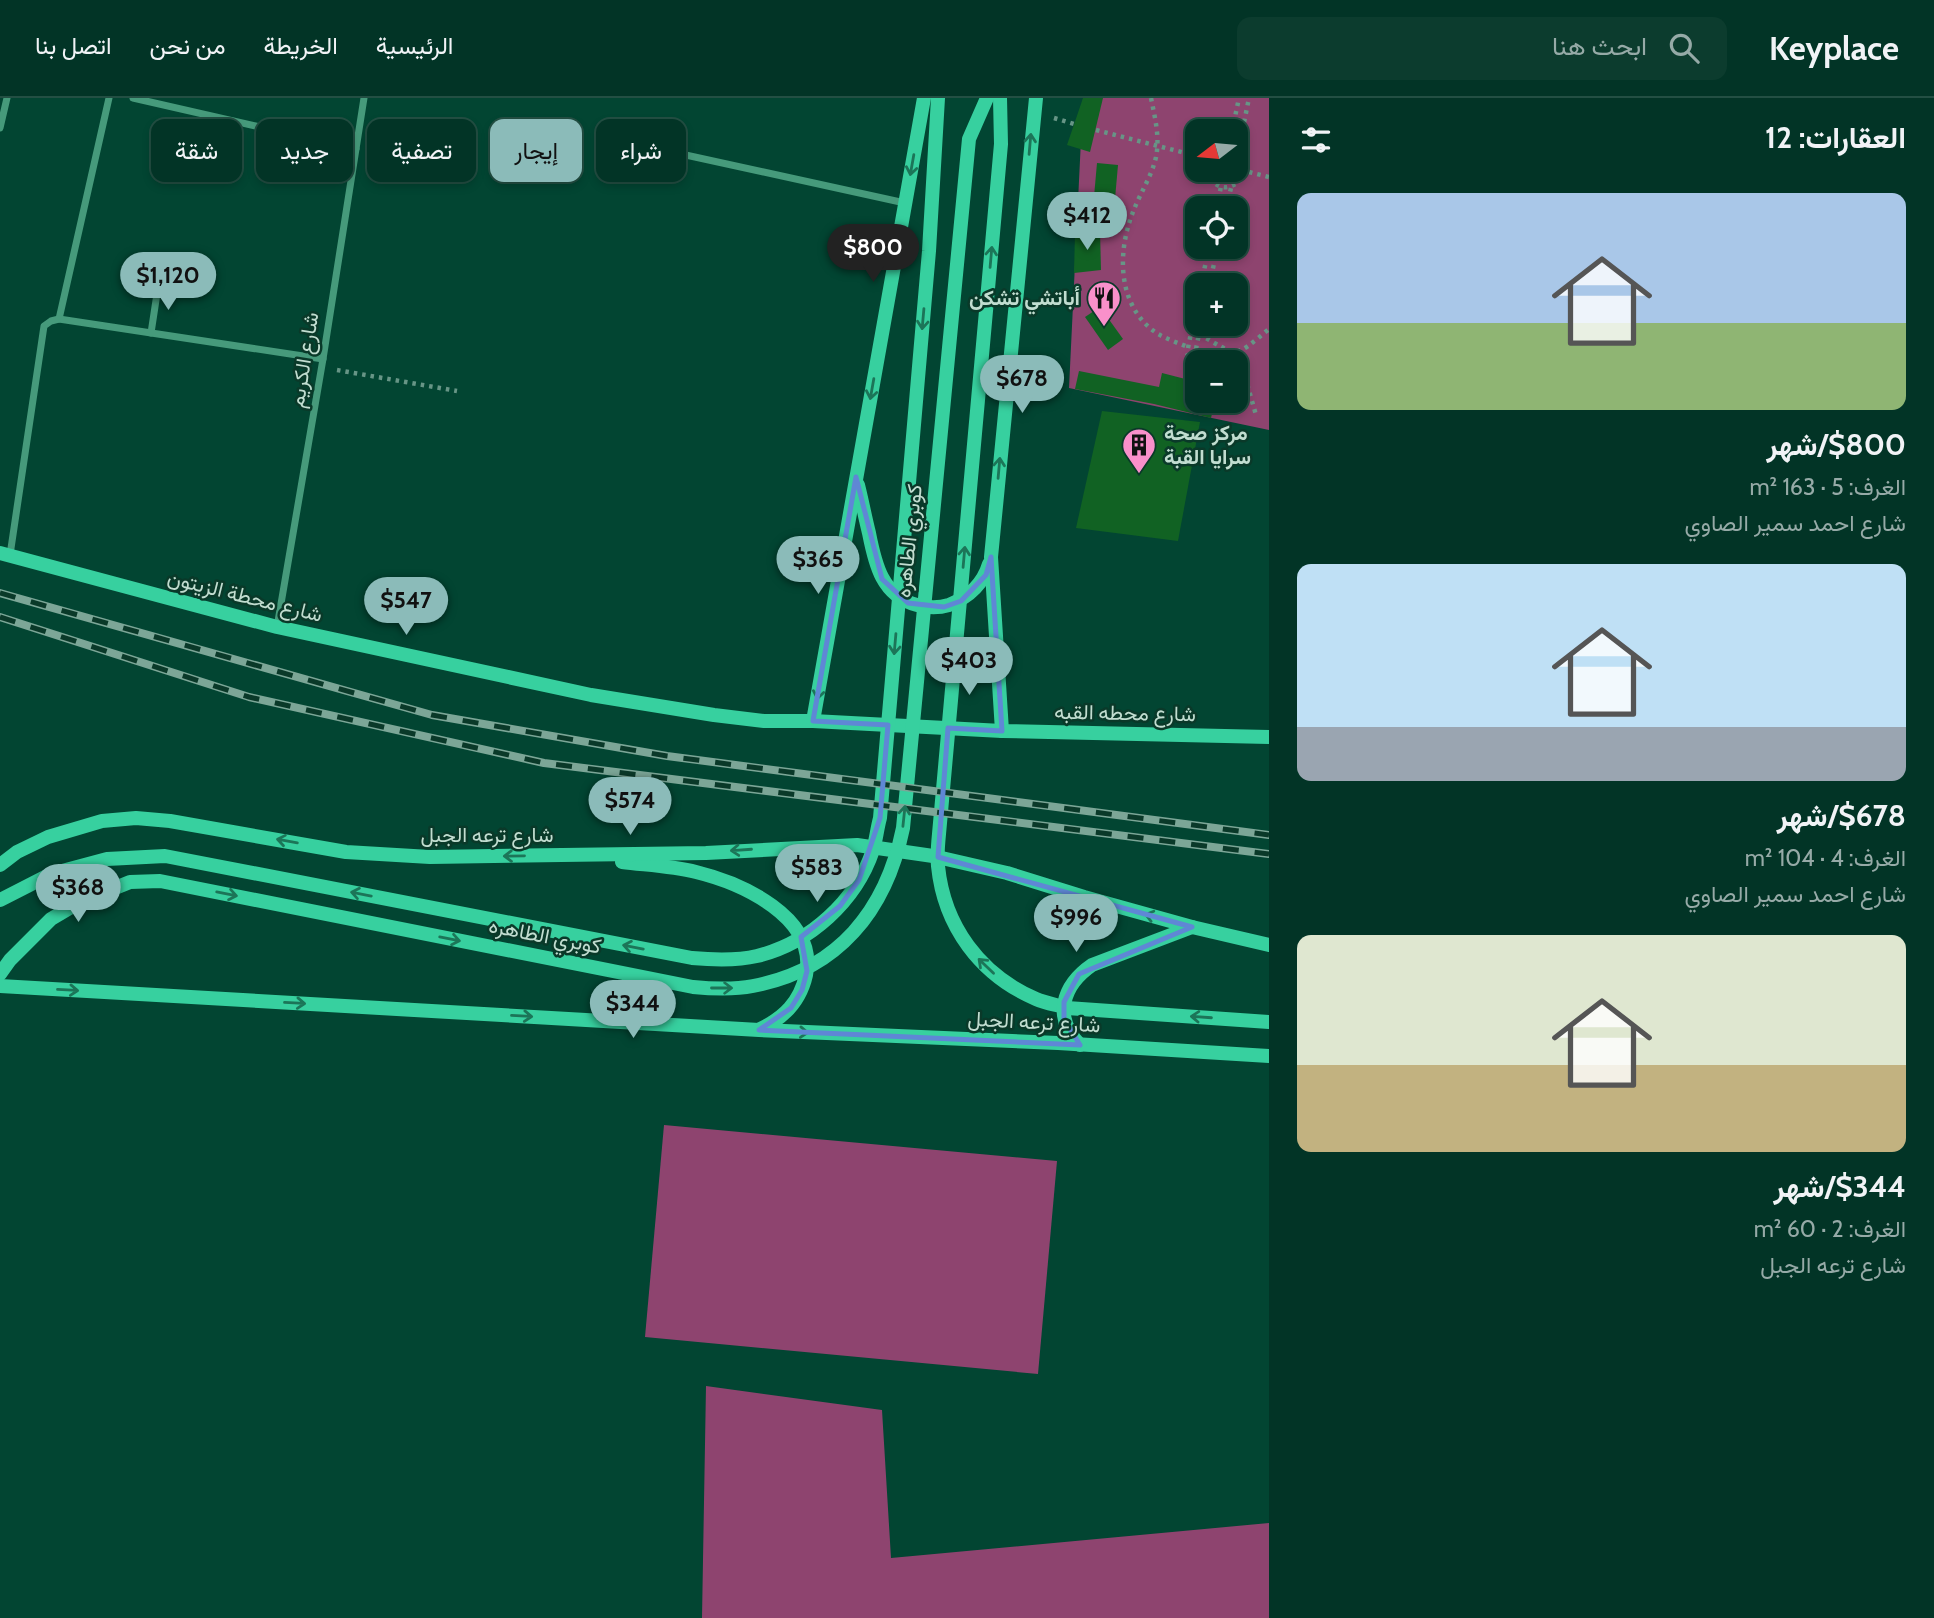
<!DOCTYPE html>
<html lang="ar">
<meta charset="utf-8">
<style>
:root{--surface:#023426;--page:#0c3c2e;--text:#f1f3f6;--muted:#96aaa7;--line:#234f43;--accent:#8bbbb9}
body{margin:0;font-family:Cabin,Vazirmatn,sans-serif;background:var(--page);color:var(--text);direction:rtl;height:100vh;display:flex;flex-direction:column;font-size:26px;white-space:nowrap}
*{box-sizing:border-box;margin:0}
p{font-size:23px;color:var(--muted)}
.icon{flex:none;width:38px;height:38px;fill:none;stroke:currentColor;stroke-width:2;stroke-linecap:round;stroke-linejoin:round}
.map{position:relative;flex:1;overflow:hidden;direction:ltr}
.drawer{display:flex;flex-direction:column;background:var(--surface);width:665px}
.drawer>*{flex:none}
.guide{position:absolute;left:21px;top:21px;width:665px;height:63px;direction:rtl;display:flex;gap:14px}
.needle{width:46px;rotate:254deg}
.fabs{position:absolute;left:1185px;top:21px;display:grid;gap:14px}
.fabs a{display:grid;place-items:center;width:63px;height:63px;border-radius:14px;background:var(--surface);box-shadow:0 4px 10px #0003,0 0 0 2px var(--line);font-size:35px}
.price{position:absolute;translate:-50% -60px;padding:0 16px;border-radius:24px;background:var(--accent);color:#111;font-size:23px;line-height:46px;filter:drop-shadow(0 2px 4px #0008)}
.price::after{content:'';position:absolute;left:50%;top:42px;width:21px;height:16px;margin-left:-10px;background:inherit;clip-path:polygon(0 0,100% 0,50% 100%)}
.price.current{background:#222;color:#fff}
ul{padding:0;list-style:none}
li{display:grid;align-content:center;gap:14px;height:371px;padding:0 28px}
li span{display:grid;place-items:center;height:217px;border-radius:14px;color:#555}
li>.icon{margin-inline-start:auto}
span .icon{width:126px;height:126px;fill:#fffc;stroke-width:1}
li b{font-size:30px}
h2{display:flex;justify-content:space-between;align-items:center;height:84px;padding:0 28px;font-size:30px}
.chip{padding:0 24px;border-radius:14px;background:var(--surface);box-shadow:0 4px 10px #0003,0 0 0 2px var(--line);font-size:24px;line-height:63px}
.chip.current{background:var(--accent);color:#111}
header{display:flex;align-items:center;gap:42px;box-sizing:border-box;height:98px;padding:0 35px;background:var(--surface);border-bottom:2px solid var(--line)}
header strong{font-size:33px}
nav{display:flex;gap:38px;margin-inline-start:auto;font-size:24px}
.search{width:490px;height:63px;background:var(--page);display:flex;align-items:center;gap:18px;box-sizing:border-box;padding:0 24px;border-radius:14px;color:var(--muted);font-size:26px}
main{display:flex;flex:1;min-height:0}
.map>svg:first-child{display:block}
</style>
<header>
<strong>Keyplace</strong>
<div class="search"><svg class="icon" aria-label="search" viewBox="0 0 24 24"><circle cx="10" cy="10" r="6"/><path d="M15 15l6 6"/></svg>ابحث هنا</div>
<nav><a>الرئيسية</a><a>الخريطة</a><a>من نحن</a><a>اتصل بنا</a></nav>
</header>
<main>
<section class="drawer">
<h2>العقارات: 12<svg class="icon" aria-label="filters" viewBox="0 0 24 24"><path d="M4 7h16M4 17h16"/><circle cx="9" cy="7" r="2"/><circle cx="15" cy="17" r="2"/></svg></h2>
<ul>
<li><span style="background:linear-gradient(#a9c7e8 60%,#8fb573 0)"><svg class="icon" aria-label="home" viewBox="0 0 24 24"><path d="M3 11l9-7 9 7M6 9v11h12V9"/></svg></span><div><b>$800/شهر</b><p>الغرف: 5 · 163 m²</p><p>شارع احمد سمير الصاوي</p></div></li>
<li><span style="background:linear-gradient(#bfe0f5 75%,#9aa5b1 0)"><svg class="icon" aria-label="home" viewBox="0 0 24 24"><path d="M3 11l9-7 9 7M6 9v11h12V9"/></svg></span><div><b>$678/شهر</b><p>الغرف: 4 · 104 m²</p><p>شارع احمد سمير الصاوي</p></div></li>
<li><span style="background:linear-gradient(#dfe7d0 60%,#c2b280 0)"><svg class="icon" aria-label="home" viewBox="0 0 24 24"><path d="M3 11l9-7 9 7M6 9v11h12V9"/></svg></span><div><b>$344/شهر</b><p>الغرف: 2 · 60 m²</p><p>شارع ترعه الجبل</p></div></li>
</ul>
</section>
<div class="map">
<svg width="1269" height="1520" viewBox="0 0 1269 1520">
<rect width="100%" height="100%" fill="#024532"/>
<g fill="#8e446f" fill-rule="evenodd">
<path d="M1083,0h186v332l-200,-42zM1197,33h39v39h-39zM1197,110h39v39h-39zM1197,187h39v39h-39zM1197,264h39v39h-39z"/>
<path d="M664,1027l393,36 -19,213 -393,-37z"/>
<path d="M706,1288l176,24 9,148 378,-35v95h-567z"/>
</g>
<g fill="#116223">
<path d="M1083,0h20l-13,54 -23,-7z"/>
<path d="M1097,65l21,2 -4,45 -21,-2z"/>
<path d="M1100,133l1,39 -27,3 1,-40z"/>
<path d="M1100,209l23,32 -15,11 -23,-33z"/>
<path d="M1079,273l80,16 3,-14 35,9v19h18l-4,17 -57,-14 -79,-15z"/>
<path d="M1102,313l98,11 -22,119 -102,-13z"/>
</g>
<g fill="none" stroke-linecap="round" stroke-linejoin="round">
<g stroke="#679586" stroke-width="4.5" stroke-dasharray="3.5 5" stroke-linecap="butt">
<path d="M1151,0c4,20 9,39 5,59 -4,18 -14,33 -21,50 -18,41 -20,99 23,127 9,5 20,9 30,13"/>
<path d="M1054,20l20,6"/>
<path d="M1096,32l101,26"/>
<path d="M1232,33l7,-33"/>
<path d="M1239,49l10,-49"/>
<path d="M1207,72c13,42 62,-3 29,-25"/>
<path d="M1249,74l20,5"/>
<path d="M1217,110l4,-22"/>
<path d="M1226,110l5,-20"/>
<path d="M1201,187l8,-38"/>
<path d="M1209,187l9,-38"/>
<path d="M1197,205l-10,50 2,4 5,-1 1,-2 6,-30"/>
<path d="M1199,236c40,23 34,25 70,-5"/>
<path d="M1238,254l18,63"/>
<path d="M337,272l120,21"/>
</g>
<g stroke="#469a7b" stroke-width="7">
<path d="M133,0l223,51"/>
<path d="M0,30l7,-30"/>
<path d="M640,47l265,58"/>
<path d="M59,221l50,-221"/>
<path d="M151,235l7,-46"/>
<path d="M10,457l34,-229 7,-5 8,-2 264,40"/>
<path d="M277,529l46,-268 41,-261"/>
</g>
<g stroke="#37d09f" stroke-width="14">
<path d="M1000,0l1,46 -62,690c-1,10 -2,22 -1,32 6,60 42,109 98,133 9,4 21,6 31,9l202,14"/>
<path d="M858,387c4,16 7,32 11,48 6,31 13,63 48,72 11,3 22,3 32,0 20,-8 34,-21 40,-41"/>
<path d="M0,455l277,74 314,68 123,20 50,6h49l189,10 267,6"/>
<path d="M813,623l111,-623"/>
<path d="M1002,633l-11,-174 45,-459"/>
<path d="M622,764c24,3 50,4 74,10 45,11 122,45 110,103 -6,27 -22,43 -46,54"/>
<path d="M0,767l17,-13 31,-15 54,-16 34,-3 34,3 176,31 84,5 276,-4 151,-8 76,11 74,17 77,24 108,30 77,18"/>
<path d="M0,802l51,-26 56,-15 58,-3 527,102c22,2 44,3 65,-2 53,-13 99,-55 116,-106 3,-10 4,-21 7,-32l49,-567 9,-153"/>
<path d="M0,876l10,-14 41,-41 27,-16 52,-21 30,-1 533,106c20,2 40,3 60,-1 85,-16 133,-75 150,-158l66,-689 18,-41"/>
<path d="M0,888l759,44 299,13 211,13"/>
<path d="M1080,947c-28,-28 -17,-60 12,-80l100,-38"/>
</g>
<g stroke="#7ca697" stroke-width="8">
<g id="rail">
<path d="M0,495l432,122 235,41 602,79"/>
<path d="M0,519l249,80 295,66 725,91"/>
</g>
</g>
<use href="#rail" stroke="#0a3929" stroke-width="5" stroke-dasharray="16" stroke-linecap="butt"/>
</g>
<defs><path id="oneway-shaft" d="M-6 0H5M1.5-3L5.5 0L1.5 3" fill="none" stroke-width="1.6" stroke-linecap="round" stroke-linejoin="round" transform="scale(1.75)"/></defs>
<g stroke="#1c7558">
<use href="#oneway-shaft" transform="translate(1030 46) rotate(-85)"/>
<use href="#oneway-shaft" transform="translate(912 67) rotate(100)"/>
<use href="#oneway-shaft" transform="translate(991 159) rotate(-85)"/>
<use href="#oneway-shaft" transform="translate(923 221) rotate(95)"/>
<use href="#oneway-shaft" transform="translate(872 291) rotate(100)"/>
<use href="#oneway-shaft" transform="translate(999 370) rotate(-85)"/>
<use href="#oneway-shaft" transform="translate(964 459) rotate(-85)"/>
<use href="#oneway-shaft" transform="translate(895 546) rotate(95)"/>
<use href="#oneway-shaft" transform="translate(819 591) rotate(100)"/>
<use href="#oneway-shaft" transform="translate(904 718) rotate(-84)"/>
<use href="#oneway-shaft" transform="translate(287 743) rotate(-170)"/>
<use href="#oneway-shaft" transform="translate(741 752) rotate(176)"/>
<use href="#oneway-shaft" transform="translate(514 758) rotate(179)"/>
<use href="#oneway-shaft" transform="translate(227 796) rotate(11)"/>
<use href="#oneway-shaft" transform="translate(361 796) rotate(-169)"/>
<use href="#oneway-shaft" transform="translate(1155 819) rotate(-165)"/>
<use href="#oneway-shaft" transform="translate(450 841) rotate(11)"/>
<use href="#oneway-shaft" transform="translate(633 849) rotate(-169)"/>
<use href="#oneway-shaft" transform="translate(986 868) rotate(-136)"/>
<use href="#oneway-shaft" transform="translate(722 890)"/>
<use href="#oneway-shaft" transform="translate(68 892) rotate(3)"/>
<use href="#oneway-shaft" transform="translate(295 905) rotate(3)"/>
<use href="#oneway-shaft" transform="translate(522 918) rotate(3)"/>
<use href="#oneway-shaft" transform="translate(1201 919) rotate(-176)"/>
<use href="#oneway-shaft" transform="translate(798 934) rotate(3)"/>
</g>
<path fill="none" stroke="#5f87d5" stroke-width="5" stroke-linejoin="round" d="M856,379l26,102 26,24 36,4 17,-6 25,-26 5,-18 11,174 -54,-3 -10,129 254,70 -113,47 -15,28v17l16,26 -321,-15 32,-22 11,-18 5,-19 -6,-34 39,-31 19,-26 21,-62 8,-93 -75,-4z"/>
<defs>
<g id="restaurant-pin" transform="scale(1.75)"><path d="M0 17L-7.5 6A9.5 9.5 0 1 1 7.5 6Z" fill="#f990ca" stroke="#0a3929"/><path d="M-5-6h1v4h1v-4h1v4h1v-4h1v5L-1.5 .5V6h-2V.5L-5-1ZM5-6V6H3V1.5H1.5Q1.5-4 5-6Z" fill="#111"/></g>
<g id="building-pin" transform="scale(1.75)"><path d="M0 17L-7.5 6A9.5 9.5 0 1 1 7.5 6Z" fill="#f990ca" stroke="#0a3929"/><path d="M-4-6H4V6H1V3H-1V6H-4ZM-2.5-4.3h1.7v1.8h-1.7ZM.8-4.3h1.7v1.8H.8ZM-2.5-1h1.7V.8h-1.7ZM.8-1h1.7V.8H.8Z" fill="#111"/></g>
</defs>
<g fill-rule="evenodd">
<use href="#restaurant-pin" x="1104" y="200"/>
<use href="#building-pin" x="1139" y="347"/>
</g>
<g text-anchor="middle" stroke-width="5" stroke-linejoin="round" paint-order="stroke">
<g font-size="21" font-weight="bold" fill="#c1ddd0" stroke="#0a3929" text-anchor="end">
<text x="1080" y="207">أباتشي تشكن</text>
<text x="1164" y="342" text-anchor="start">مركز صحة<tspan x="1164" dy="24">سرايا القبة</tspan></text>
</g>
<g font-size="21" fill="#c1ddd0" stroke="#0a3929">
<text transform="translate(304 262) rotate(-81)" y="7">شارع الكريم</text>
<text transform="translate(909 443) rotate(-84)" y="7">كوبري الطاهره</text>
<text transform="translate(245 498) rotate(14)" y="7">شارع محطة الزيتون</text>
<text transform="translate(1125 615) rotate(1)" y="7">شارع محطه القبه</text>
<text x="487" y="744">شارع ترعه الجبل</text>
<text transform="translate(545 838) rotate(11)" y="7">كوبري الطاهره</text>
<text transform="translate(1034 924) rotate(3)" y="7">شارع ترعه الجبل</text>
</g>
</g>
</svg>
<div class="fabs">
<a><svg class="needle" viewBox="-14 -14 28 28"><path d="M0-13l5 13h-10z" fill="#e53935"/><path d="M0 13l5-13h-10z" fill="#96aaa7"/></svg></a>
<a><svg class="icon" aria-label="locate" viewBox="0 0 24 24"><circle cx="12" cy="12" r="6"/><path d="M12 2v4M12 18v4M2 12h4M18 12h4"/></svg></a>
<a>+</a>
<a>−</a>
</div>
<b class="price" style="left:1087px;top:154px">$412</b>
<b class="price current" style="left:873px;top:186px">$800</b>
<b class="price" style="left:168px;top:214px">$1,120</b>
<b class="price" style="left:1022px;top:317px">$678</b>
<b class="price" style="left:818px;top:498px">$365</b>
<b class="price" style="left:406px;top:539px">$547</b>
<b class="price" style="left:969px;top:599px">$403</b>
<b class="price" style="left:630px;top:739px">$574</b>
<b class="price" style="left:817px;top:806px">$583</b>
<b class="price" style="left:78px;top:826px">$368</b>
<b class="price" style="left:1076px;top:856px">$996</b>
<b class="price" style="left:633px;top:942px">$344</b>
<div class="guide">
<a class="chip">شراء</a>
<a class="chip current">إيجار</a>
<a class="chip">تصفية</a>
<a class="chip">جديد</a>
<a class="chip">شقة</a>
</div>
</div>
</main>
